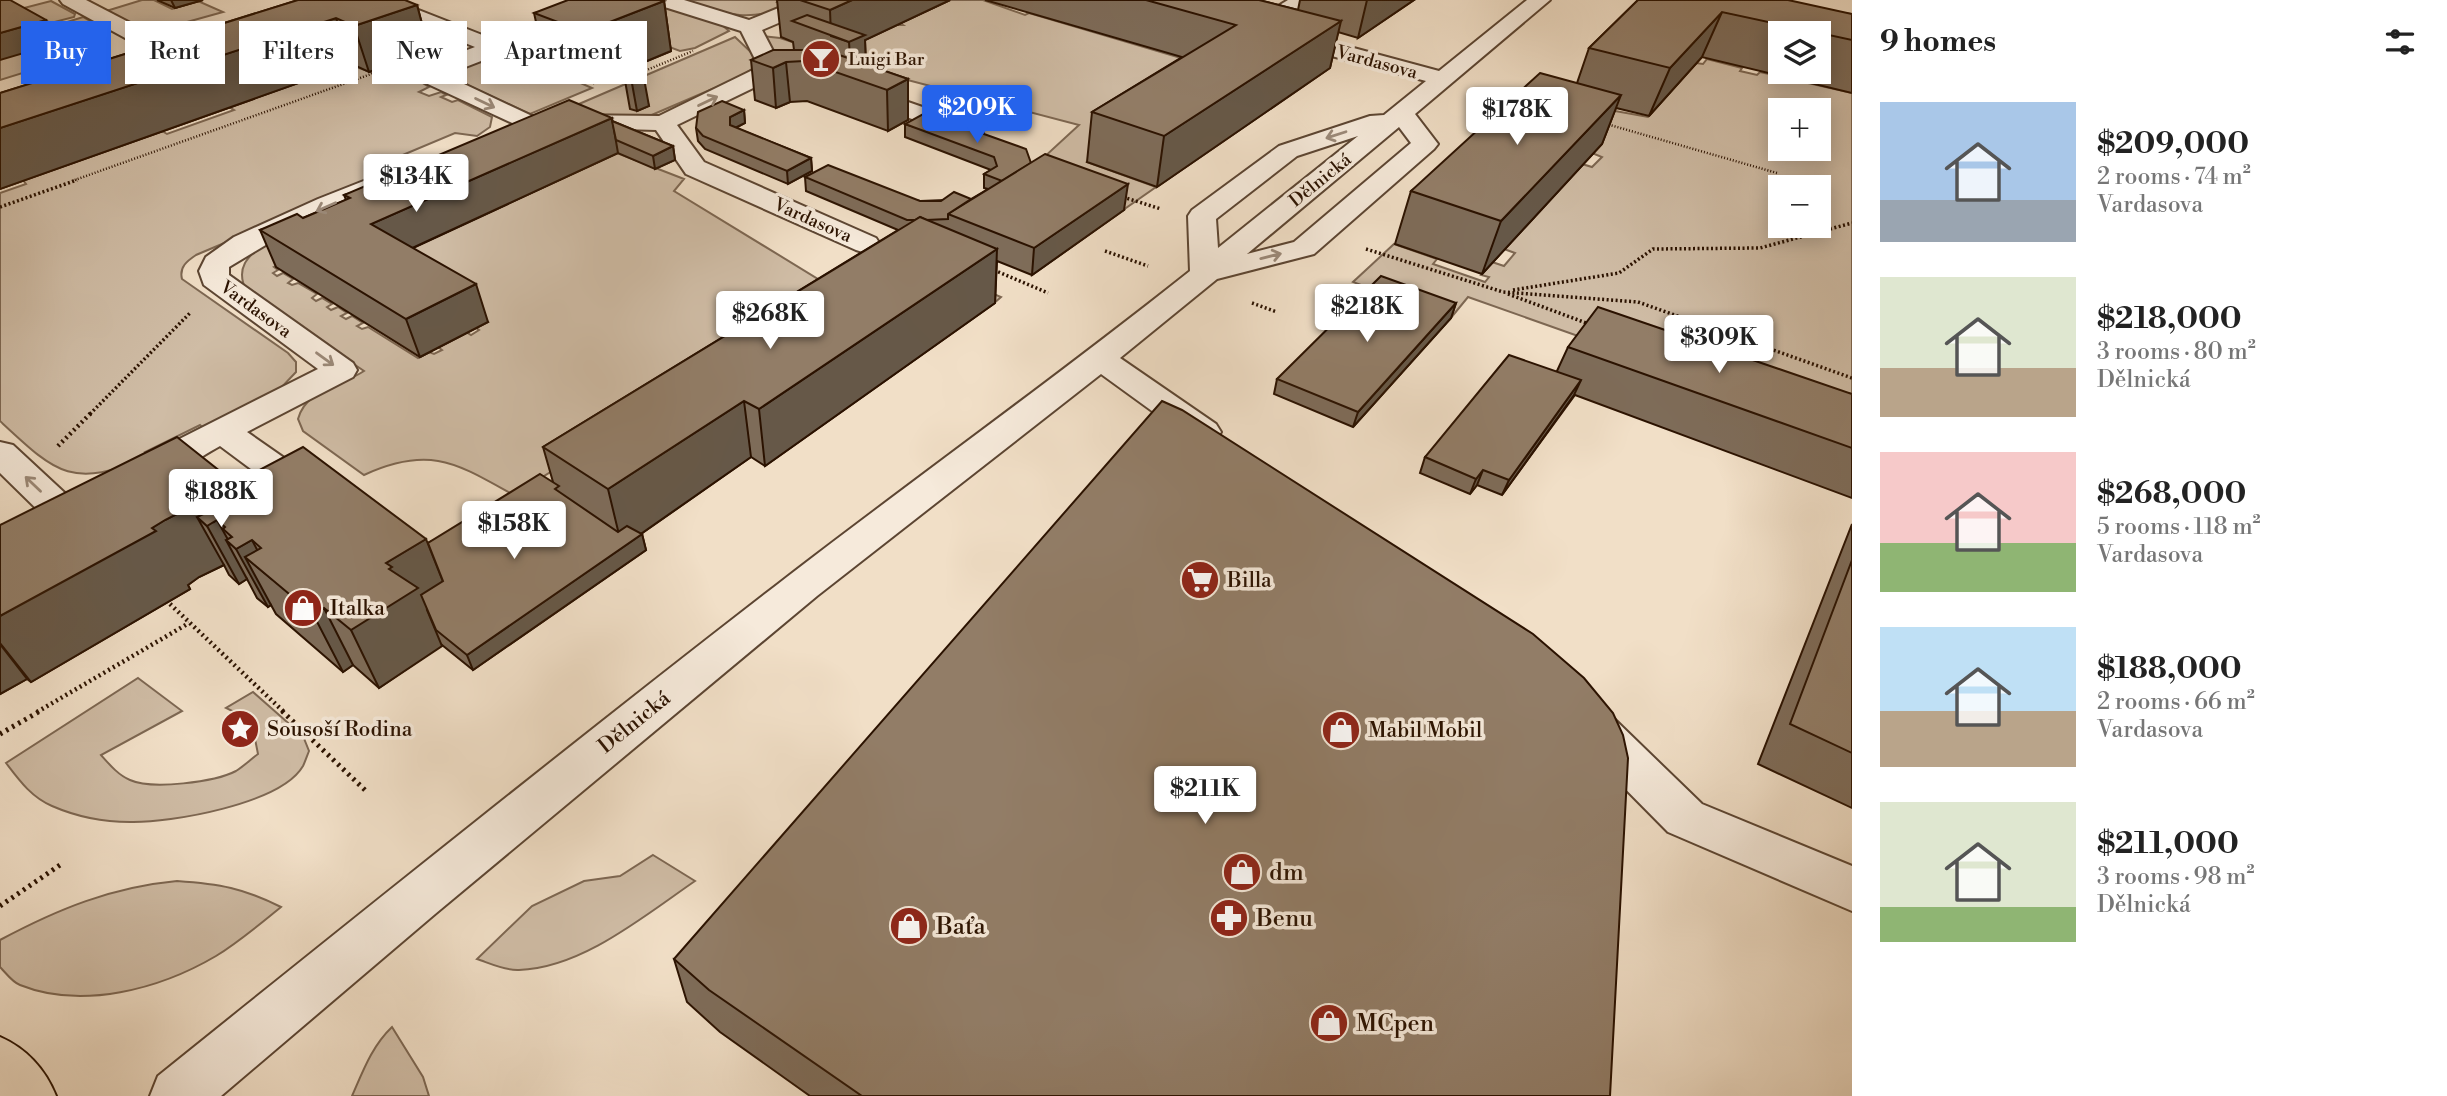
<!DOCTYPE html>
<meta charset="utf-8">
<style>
:root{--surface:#fff;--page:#f2f2f2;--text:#222;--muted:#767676;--accent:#2563eb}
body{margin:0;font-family:"Libre Bodoni",serif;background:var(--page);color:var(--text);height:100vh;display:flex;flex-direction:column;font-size:26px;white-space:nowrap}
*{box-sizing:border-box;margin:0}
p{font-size:23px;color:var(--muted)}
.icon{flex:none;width:38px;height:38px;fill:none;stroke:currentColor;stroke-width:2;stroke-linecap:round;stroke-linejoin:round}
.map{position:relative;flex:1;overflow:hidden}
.details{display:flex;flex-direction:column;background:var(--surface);width:595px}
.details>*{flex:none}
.banner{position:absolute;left:21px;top:21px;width:665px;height:63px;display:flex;gap:14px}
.fabs{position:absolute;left:1768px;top:21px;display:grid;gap:14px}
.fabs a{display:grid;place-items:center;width:63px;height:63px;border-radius:0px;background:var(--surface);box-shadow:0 4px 18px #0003;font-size:35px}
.price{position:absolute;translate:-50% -60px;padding:0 16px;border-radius:7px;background:#fff;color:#222;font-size:23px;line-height:46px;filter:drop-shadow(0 2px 4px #0008)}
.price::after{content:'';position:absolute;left:50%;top:42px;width:21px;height:16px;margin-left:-10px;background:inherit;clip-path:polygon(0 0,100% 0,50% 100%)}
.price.selected{background:var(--accent);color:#fff}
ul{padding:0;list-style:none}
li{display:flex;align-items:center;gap:21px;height:175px;padding:0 28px}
li span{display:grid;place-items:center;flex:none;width:196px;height:140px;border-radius:0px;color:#555}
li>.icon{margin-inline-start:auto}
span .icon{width:84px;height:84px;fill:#fffc;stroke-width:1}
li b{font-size:30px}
h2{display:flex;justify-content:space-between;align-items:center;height:84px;padding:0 28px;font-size:30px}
.chip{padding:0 24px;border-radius:0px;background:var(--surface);box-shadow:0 4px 18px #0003;font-size:24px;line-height:63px}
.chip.selected{background:var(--accent);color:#fff}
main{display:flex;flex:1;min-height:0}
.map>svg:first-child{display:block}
</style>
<main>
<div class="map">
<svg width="1852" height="1096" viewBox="0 0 1852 1096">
<rect width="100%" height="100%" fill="#f1dfc7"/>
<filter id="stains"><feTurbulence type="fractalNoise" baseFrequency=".00286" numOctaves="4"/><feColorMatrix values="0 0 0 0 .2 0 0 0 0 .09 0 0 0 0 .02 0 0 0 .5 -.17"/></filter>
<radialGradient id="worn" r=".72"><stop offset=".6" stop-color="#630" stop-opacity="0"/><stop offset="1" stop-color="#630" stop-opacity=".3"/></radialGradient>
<g fill="#cfbca5" stroke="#7d6752" stroke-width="2" fill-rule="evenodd">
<path d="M142,0h12l18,9 26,-8 25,11 -36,10 -56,4 -28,-14z"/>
<path d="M683,0h96l-2,2 13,4c-44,17 -64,8 -107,-6z"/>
<path d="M950,0h33l42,15 4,-2 179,53 -96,80 -25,16 69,25 -33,23 -81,-51 37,-34 -179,-47 -110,-11 -27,-23 -2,-8 19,2 52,17 63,-30h8l-3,-2z"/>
<path d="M51,1l24,13 -1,3 -31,8 -27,-15z"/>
<path d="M663,4l59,21 7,6 -34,17 -15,3 -59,-22 -86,34 57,25 -62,26 -65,-30 -4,-9 6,-10 150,-58z"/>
<path d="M383,8l69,29 3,3 -4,9 -39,17 -1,10 18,11 -10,5 10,4 12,-4 5,3 -5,2 11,5 6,-2 34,17 -2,10 -13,9 -22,-3 -88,37 20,4 -191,81c-9,6 -17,12 -14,24l106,74 8,9v10l-18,19 -74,38 -4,-4 -55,27 4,5c-78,32 -92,17 -149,-36v-228l26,-9 -3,-4 139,-49 5,3 67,-24 -5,-3 116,-41h9l21,8 47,-17z"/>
<path d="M83,17l24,14 -7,15 -10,6 -90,28v-20l48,-32z"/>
<path d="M735,37l20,19 -3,13 -14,9 -91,39 -11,2 -78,-6z"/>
<path d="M1707,59l35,9 -2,3 17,4 3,-3 92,21v340l-384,-136 -18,22 -97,-37 41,-38 43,15 -4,5 52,18 4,-5 -8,-2 11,-13 12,4 11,-13 -11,-4 78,-85 10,3 10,-10 -10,-4 1,-46 55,10 48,-54 7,1zM1780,110h38v39h-38zM1780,187h38v39h-38z"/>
<path d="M617,153l67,26 -10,12 149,91 69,-31 109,46 -8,7 -314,88 -146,91 -8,18c-63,-33 -89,-59 -161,-26l-61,-44 -5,-12c8,-30 44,-33 66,-48l-117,-79c-13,-24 1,-36 19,-50l156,-40 -148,65 4,3 -5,3 4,3 6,-3 10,6 -5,4 4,2 6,-2 19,11 -5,4 4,3 6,-3 10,6 -5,3 4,3 7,-3 9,6 -6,3 5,3 6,-3 11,7 -6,3 5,3 6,-2 50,31 11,-6 5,2 8,-4 -4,-3 28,-15 5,3 8,-5 -97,-68z"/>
<path d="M138,678l44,33 -81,44c8,9 17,20 29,25 22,10 85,2 106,-9 8,-5 15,-12 22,-17l-3,-15 2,-16 -31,-15 27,-16 50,44 6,15c-2,5 -4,11 -6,15 -22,38 -133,57 -173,56 -26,0 -55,-6 -78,-16 -21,-9 -33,-26 -46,-43z"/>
<path d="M653,855l42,26c-51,35 -113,87 -176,89 -13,1 -30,-7 -42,-11l55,-53 52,-25 36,-5z"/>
<path d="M177,881c43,3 66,7 104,26 -21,17 -42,35 -65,49 -56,33 -134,54 -196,29 -8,-3 -14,-12 -20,-18v-27c58,-31 112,-53 177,-59z"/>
<path d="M392,1027l31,50 6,19h-77c11,-25 20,-50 40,-69z"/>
</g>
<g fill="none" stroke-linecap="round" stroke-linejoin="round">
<g stroke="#5c4532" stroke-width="4">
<g id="minor">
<path d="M60,0h26l79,41 3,5 -3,5h-16l-86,-47z"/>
<path d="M364,0h29l102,40 107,-40h29l-3,4 -183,71 87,41 3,5 -3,5 -9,2 -106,-49 -3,-5 3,-5 58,-22 -108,-43z"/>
<path d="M652,0h32l65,20 49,-20h28l-3,4 -61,26 21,40 -3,5 -103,50 27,37 172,76 4,6 -4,6 -10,3 -10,-3 -170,-76 -30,-44 -100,-3 -3,-5 3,-5 9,-2 94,1 100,-49 -18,-36 -86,-27z"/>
<path d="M1288,0h24l-47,34h-16l-3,-5 3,-5z"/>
<path d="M1527,0h23l-135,114 23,30 -4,5 -120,105 -97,25 -97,79 96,66 5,8 -5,8 -12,3 -12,-3 -91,-66 -284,222 -382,318 -214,182h-71l8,-20c209,-168 417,-335 629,-499 134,-103 271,-201 403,-306l-2,-55 4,-6 87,-64 91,-30 14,-1 42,-34 -151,-40 -3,-5 3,-5 8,-2 156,42zM1399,127l12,16 -117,99 -47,12zM1358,136l-140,112 -2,-29 81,-63z"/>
<path d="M859,85l121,42 3,5 -3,5 -9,2 -9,-2 -111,-40 -4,-5 4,-5z"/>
<path d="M394,169l9,2 4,6 -4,6 -124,54 -50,30v8l124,88 4,7 -4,7 -106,55 76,53 5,9 -5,9 -13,3 -13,-3 -77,-57c-26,14 -60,42 -90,34l-5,-8 5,-8 188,-95 -114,-84 -5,-14 7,-14 28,-20 84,-38z"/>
<path d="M0,442l13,3 55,51 24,-9 13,3 5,9 -5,9 -28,15 -13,4 -13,-4 -51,-50z"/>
<path d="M1592,708l16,5 94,91 150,62v45l-184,-79 -92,-93 -6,-13 6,-13z"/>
</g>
</g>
<g stroke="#2b1200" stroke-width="4">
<path id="major" d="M0,1037c27,12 45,32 56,59h-56z"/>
</g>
<g stroke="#2b1200" stroke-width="2.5" stroke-dasharray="1 2" stroke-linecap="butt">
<path d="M637,74l56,-23"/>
<path d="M1603,123l174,50"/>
<path d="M72,181l316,-113"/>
</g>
<g stroke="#2b1200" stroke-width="3.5" stroke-dasharray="2 2.5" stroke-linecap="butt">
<path d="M1123,197l38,12"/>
<path d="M0,207l77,-27"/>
<path d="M1366,249l137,43 135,10 214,76"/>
<path d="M1105,251l43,15"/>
<path d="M994,270l54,23"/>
<path d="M1513,290l106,-17 34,-24 107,-1 92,-25"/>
<path d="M1508,294l81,30"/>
<path d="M1252,303l25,9"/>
<path d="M90,414l100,-101"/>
</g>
<g stroke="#2b1200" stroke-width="4.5" stroke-dasharray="2 3.5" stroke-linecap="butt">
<path d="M58,446l34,-34"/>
<path d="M170,604l114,108"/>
<path d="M37,712l152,-89"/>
</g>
<g stroke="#2b1200" stroke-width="5" stroke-dasharray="2.5 4.5" stroke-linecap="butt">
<path d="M282,711l83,79"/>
<path d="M0,734l40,-23"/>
<path d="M0,906l60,-41"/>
</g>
<use href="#minor" fill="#f6eadb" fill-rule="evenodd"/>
<use href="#major" fill="#f1dfc7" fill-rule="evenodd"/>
</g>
<g fill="#7e6c59" stroke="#2b1200" stroke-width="2" fill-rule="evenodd">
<path d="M157,0h46l-28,8z"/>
<path d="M298,0l119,5 12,45 -60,22 -17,-8 -352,125v-96z"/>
<path d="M777,0h173l-85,40 1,25 42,14v41l-20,11 -81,-30 -17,1 -14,6 -21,-8 -4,-40 43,-10 -1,-8 -12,-5z"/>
<path d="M985,0h274l39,10 2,-10h114l-56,38 -20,-6 -8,36 -173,119 -70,-25 5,-50 90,-55z"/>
<path d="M1638,0l214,14v79l-150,-36 -53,59 -33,-8 -14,36 -120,130 -87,-30 16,-53 166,-108 12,-35zM1780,33h38v39h-38z"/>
<path d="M664,1l7,50 -77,32 -49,-20 -11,-50z"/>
<path d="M636,70l13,36 -12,5 -7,-2 -6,-34z"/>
<path d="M744,110l1,13 -9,5 75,30 1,13 -24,13 -83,-35 -7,-8 -2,-13z"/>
<path d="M612,118v3l61,25 2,14 -20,9 -37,-16 -205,95 75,74 -68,35 -144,-90 -16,-37 43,-12 43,-18 -2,-5z"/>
<path d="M905,124l126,39 93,47 -92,65 -35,-14 -2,42 -230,163 -14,-9 -110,77h1l4,16 -173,120 -31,-25 -63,43 -26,-23 -10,7 -67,-58 -5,-9 -3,2 -11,-9 -10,-19 -8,5 -10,-9 -5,-10 -25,12 -11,8 2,4 -159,93 -4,-3 -27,15v-169l235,-42 193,60 125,-61 -10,-35 355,-217 -92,-39 -1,-14 115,24 51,-2 17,-10 -4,-1v-14l7,-4 -86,-33z"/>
<path d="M1456,303l-5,15 -98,109 -79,-33 3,-15z"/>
<path d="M1568,347l284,47v104l-277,-103 -73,100 -25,-10 -7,9 -50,-21 5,-16 132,-86z"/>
<path d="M1852,524v284l-94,-44z"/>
<path d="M674,959l936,137h-800l-90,-64 -33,-30z"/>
</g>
<g fill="#665848" stroke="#2b1200" stroke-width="2">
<path d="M171,0h32l-28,8z"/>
<path d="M852,0h98l-85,40 1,27 -15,8 -2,-33 -18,-6 -1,-26z"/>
<path d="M1367,0h47l-56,38z"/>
<path d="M664,1l7,50 -77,32 -10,-51z"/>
<path d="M417,5l12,45 -60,22 -15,-46z"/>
<path d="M1722,12l-20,45 -53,59 21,-48z"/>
<path d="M336,18l16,46 -352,125v-61z"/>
<path d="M46,20l12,23 -58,17v-27z"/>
<path d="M1341,21l-11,47 -173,119 7,-51z"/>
<path d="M786,62l4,40 -14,6 -3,-40z"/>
<path d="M643,73l6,33 -12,5 -6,-33z"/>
<path d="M908,79v41l-20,11 -1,-41z"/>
<path d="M1621,95l-19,49 -120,130 19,-53z"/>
<path d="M744,110l1,13 -14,7 -1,-5v-8z"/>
<path d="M612,118l6,35 -234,108 -13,-37z"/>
<path d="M673,146l2,14 -20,9 -2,-13z"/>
<path d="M811,158l1,13 -24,13 -1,-13z"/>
<path d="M1128,184l-4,26 -92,65 2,-27z"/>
<path d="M997,249l-2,54 -230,163 -6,-57z"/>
<path d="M476,284l12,38 -68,35 -14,-38z"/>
<path d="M1456,303l-5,15 -98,109 5,-15z"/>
<path d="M1581,380l-7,15 -72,100 7,-15z"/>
<path d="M744,401l7,56 -129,90 -14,-58z"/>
<path d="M1483,470l-6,15 -7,9 6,-15z"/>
<path d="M202,501l12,21 3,-2 14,25 -5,-5 21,39 -8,5 -32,-58 -10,-9 27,48 -25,12 -11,8 2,4 -159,93 -31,-39v-27l152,-88 13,-8z"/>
<path d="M642,534l4,16 -173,120 -6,-15z"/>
<path d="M426,539l23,58 -22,13 15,36 -63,42 -28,-58 35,-67z"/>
<path d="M252,540l21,40 -28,-23 26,48 -3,2 -32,-58z"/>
<path d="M324,608l29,57 -10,7 -30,-58z"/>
<path d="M0,644l27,35 -27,15z"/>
</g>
<g fill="#927d67" stroke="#2b1200" stroke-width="2">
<path d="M0,0h10l36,20 -46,13z"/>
<path d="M298,0h107l12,5 -63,21 -18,-8 -336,110v-35z"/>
<path d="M568,0h92l4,1 -80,31 -50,-19z"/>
<path d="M800,0h52l-22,10z"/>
<path d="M1146,0h113l82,21 -177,115 -72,-24 144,-87z"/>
<path d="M1638,0h150l64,14v26l-130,-28 -52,56 -81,-20z"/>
<path d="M807,15l58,20 -16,7 -57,-21z"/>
<path d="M773,50h52l83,29 -21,11 -83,-29 -18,1 -13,6 -22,-8z"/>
<path d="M636,70l7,3 -12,5 -7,-3z"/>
<path d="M1540,73l81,22 -120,126 -90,-30z"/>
<path d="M569,100l43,18 -241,106 105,60 -70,35 -146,-89 37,-16 6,4 47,-20 -6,-3z"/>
<path d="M722,101l22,9 -14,7v8l81,33 -24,13 -84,-35 -7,-8 2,-16z"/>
<path d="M925,113l101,36 5,14 -29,18 -18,-7 13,-8 -3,-9 -89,-33z"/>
<path d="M612,121l61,25 -20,10 -37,-16z"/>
<path d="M1045,154l83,30 -94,64 -86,-34z"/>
<path d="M828,165l92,36h21l13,-9 17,7 -23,15v5l-22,1 -6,-3 -5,3h-8l-102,-43z"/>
<path d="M920,217l77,32 -238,160 -15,-8 -136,88 -65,-42z"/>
<path d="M1381,276l75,27 -98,109 -81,-33z"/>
<path d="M1598,307l254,87v54l-284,-101z"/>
<path d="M1509,355l72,25 -72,100 -26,-10 -7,9 -51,-22z"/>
<path d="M1162,401l20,9 351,224 51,44 29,35 10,22 5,23 -18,338h-748l-153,-106 -35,-31z"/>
<path d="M177,437l58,46 68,-36 123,92 -40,24 6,4 -3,2 29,19 -67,42 -27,-22 -11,6 -68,-57 16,-9 -9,-8 -16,9 -10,-9 6,-3 -9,-8 2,-2 -8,-7 -10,6 -10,-9 15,-7 -10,-9 -37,19 -13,8 4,3 -156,85v-91z"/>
<path d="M540,474l19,12 -4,3 63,43 9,-6 15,8 -175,121 -31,-25 -15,-35 22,-14 -15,-38z"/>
<path d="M1852,560v193l-62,-29z"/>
</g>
<defs><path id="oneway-shaft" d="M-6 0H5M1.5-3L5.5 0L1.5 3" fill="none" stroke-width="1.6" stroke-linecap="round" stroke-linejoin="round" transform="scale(1.75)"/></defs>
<g stroke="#9b8978">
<use href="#oneway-shaft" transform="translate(708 101) rotate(-26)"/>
<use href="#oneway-shaft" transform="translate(485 103) rotate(26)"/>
<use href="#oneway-shaft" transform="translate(1336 135) rotate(162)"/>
<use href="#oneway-shaft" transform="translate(326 207) rotate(156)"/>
<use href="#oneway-shaft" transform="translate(1271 256) rotate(-14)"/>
<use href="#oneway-shaft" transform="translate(325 359) rotate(36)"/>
<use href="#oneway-shaft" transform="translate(33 484) rotate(-136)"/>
</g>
<defs>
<g id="bar-disc" transform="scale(2.0125)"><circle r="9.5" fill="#8f2418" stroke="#f6eadb"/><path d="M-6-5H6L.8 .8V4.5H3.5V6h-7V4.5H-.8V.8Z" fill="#fff"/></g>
<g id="supermarket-disc" transform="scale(2.0125)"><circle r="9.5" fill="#8f2418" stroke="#f6eadb"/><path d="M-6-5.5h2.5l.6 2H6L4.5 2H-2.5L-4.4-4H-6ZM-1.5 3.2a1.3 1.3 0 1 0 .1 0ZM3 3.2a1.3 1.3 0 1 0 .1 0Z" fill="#fff"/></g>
<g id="shop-disc" transform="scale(2.0125)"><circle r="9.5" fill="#8f2418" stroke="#f6eadb"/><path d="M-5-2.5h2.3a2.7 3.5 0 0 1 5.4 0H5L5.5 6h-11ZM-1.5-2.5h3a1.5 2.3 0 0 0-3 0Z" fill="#fff"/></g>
<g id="sight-disc" transform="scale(2.0125)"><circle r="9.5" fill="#8f2418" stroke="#f6eadb"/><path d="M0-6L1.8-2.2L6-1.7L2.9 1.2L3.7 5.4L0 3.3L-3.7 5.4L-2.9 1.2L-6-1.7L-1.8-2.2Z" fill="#fff"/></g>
<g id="pharmacy-disc" transform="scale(2.0125)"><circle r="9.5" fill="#8f2418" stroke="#f6eadb"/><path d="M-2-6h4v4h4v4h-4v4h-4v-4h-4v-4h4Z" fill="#fff"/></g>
</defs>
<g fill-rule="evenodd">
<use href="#bar-disc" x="821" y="59"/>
<use href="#supermarket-disc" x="1200" y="580"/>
<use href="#shop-disc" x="303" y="608"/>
<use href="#sight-disc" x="240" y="729"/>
<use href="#shop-disc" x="1341" y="730"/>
<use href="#shop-disc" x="1242" y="872"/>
<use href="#pharmacy-disc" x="1229" y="918"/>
<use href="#shop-disc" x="909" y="926"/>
<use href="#shop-disc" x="1329" y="1023"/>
</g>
<g text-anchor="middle" stroke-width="7" stroke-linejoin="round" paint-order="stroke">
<g font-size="18" fill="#2b1200" stroke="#f6eadb" text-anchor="start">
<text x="848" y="65">Luigi Bar</text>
</g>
<g font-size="18" fill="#2b1200" stroke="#f6eadb">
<text transform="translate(1377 62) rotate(15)" y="6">Vardasova</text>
<text transform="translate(1320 180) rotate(-39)" y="6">Dělnická</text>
<text transform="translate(813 220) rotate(24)" y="6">Vardasova</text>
<text transform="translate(256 309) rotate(36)" y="6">Vardasova</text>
</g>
<g font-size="21" fill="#2b1200" stroke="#f6eadb" text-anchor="start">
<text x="1227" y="587">Billa</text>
<text x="330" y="615">Italka</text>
<text x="267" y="736">Sousoší Rodina</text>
<text x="1368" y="737">Mabil Mobil</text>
</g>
<g font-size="21" fill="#2b1200" stroke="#f6eadb">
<text transform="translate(634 722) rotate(-39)" y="7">Dělnická</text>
</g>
<g font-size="24" fill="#2b1200" stroke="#f6eadb" text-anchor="start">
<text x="1269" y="880">dm</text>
<text x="1256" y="926">Benu</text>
<text x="936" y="934">Baťa</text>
<text x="1356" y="1031">MCpen</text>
</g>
</g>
<rect width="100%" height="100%" filter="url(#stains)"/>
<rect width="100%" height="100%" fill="url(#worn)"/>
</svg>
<div class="fabs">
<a><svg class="icon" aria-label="layers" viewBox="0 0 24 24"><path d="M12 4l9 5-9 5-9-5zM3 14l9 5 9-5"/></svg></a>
<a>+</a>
<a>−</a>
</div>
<b class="price selected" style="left:977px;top:145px">$209K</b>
<b class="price" style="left:1517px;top:147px">$178K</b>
<b class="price" style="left:416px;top:214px">$134K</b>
<b class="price" style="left:1367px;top:344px">$218K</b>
<b class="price" style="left:770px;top:351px">$268K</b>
<b class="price" style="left:1719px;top:375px">$309K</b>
<b class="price" style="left:221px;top:529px">$188K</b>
<b class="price" style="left:514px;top:561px">$158K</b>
<b class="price" style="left:1205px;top:826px">$211K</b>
<div class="banner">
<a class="chip selected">Buy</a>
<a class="chip">Rent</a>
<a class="chip">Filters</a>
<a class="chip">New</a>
<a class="chip">Apartment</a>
</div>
</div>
<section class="details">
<h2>9 homes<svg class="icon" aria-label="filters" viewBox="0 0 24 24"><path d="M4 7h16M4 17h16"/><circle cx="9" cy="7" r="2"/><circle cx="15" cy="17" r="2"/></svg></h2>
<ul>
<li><span style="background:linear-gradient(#a9c7e8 70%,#9aa5b1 0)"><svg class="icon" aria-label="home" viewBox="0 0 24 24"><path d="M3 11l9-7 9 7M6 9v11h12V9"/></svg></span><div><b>$209,000</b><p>2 rooms · 74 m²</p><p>Vardasova</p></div></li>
<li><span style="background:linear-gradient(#dfe7d0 65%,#b9a48a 0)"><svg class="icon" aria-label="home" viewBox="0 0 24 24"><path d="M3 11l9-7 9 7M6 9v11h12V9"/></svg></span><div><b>$218,000</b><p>3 rooms · 80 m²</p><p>Dělnická</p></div></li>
<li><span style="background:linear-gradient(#f6c9c9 65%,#8fb573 0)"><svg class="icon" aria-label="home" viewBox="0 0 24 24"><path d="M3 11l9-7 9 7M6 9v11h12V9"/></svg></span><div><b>$268,000</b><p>5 rooms · 118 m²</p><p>Vardasova</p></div></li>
<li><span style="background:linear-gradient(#bfe0f5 60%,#b9a48a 0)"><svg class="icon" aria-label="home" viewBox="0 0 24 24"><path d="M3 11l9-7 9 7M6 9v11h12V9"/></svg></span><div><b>$188,000</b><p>2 rooms · 66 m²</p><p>Vardasova</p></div></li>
<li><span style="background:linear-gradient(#dfe7d0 75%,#8fb573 0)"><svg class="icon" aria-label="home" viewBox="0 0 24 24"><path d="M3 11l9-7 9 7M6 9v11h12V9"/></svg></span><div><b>$211,000</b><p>3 rooms · 98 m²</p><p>Dělnická</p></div></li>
</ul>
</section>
</main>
